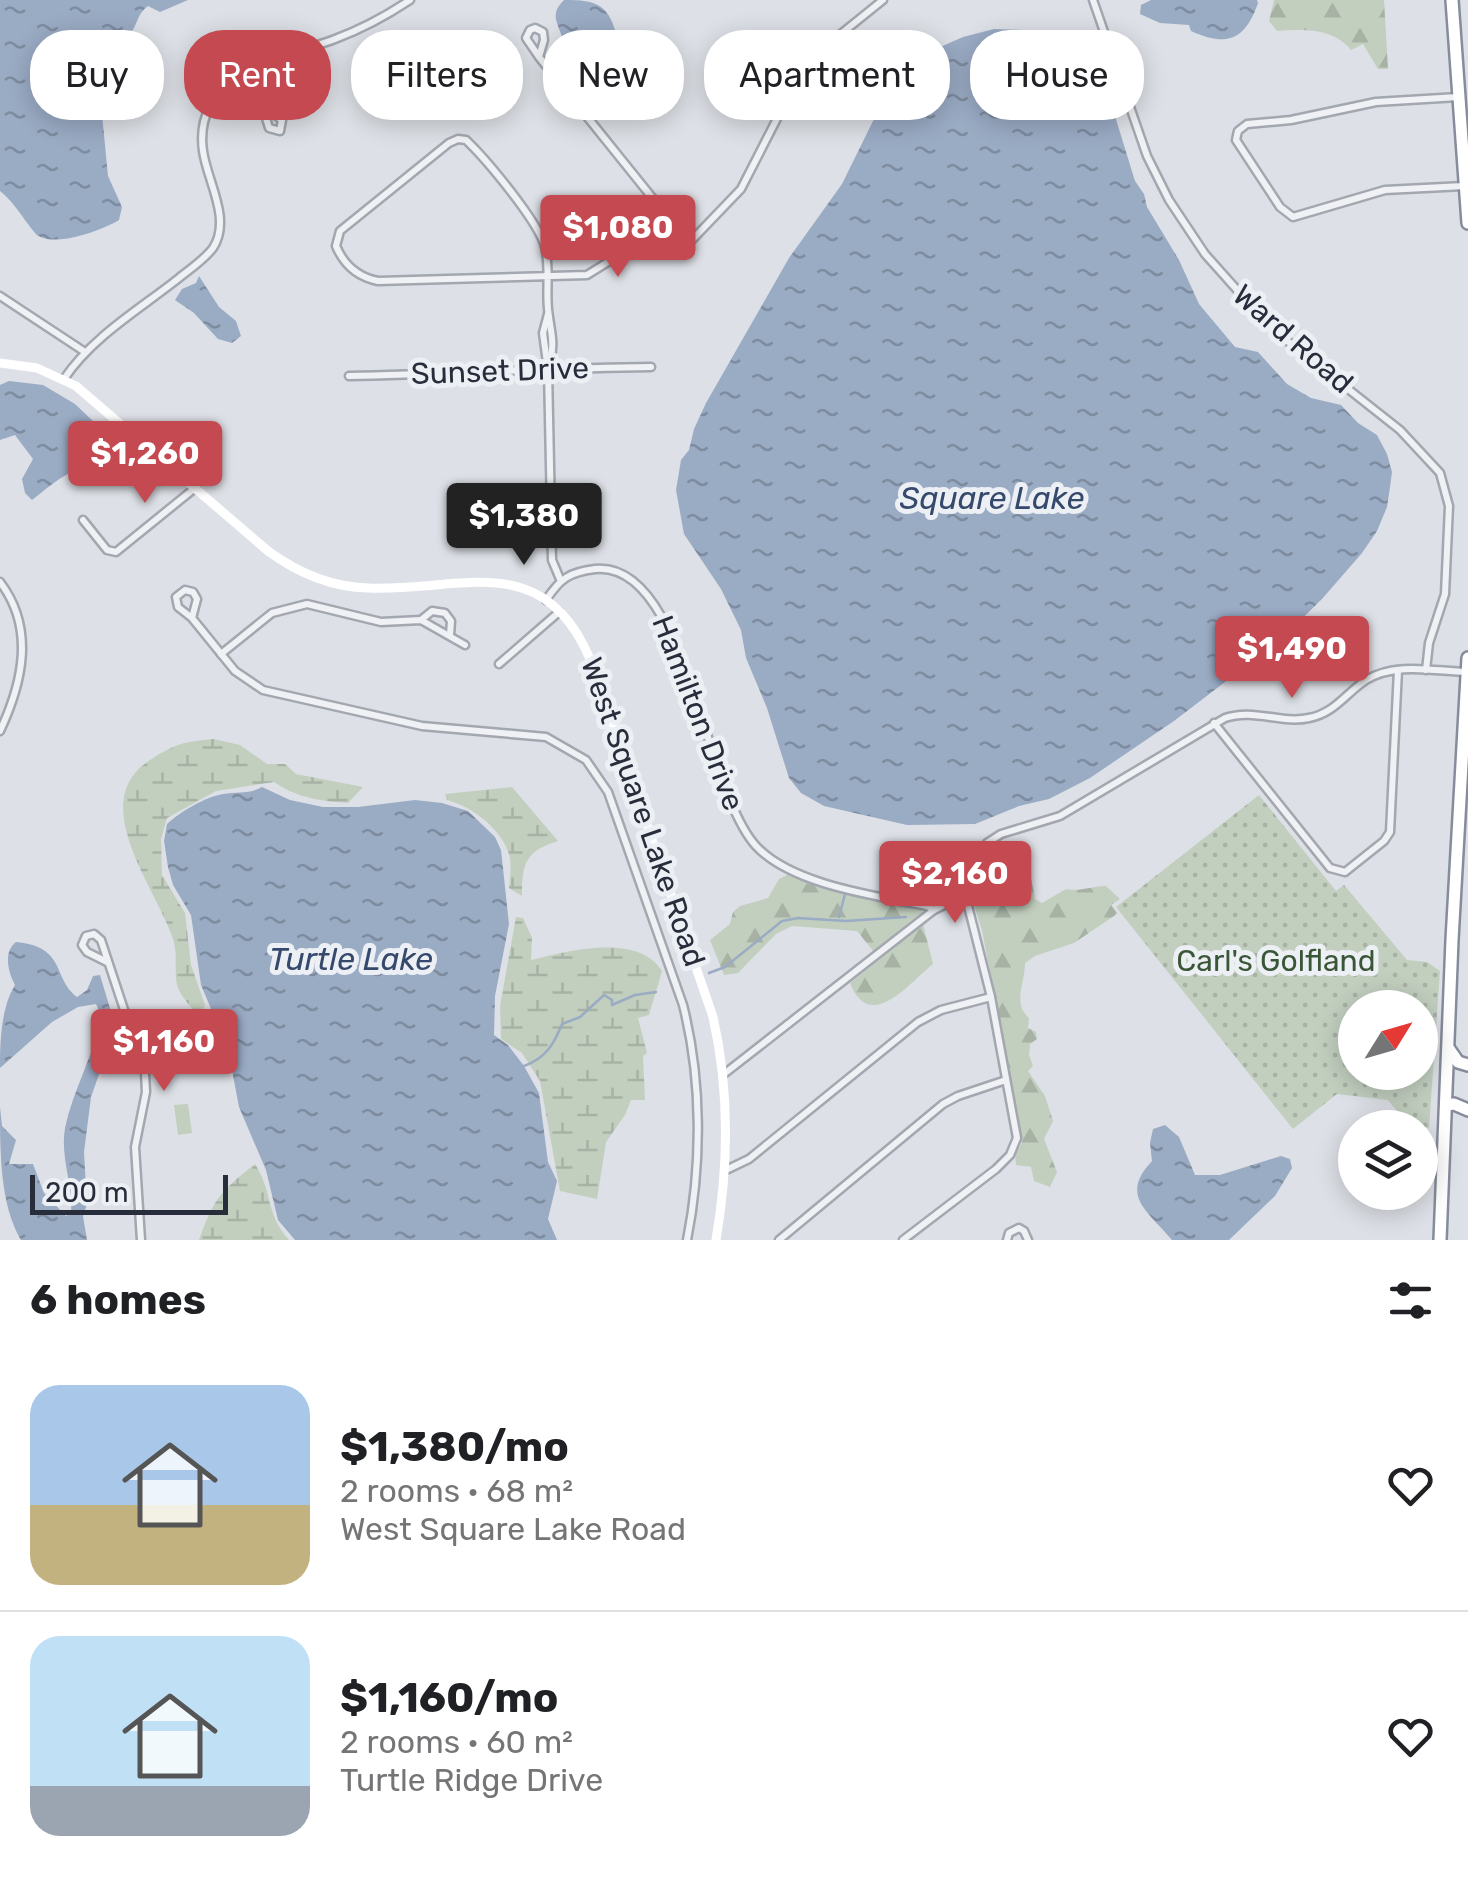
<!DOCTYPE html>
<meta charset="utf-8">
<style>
:root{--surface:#fff;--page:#f2f2f2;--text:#202124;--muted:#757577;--line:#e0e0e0;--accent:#c44951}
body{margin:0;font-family:Rubik,sans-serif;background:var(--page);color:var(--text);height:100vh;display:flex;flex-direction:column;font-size:38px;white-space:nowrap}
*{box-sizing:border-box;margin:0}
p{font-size:32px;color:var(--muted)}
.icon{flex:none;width:55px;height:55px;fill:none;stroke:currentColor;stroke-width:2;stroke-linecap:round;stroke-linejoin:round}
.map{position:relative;height:1240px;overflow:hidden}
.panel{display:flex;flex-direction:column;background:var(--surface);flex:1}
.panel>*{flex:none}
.top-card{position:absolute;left:30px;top:30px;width:1410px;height:90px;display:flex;gap:20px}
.needle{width:65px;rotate:53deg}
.buttons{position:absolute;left:1338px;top:990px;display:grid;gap:20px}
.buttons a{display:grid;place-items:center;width:100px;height:100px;border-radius:50%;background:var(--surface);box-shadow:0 5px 25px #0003;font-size:50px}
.scale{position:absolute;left:30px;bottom:25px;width:198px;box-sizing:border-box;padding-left:10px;border:5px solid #282d3b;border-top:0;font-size:28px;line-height:35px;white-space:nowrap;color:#282d3b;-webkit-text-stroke:8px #eceff4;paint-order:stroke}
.price{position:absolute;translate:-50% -85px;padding:0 22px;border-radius:10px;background:var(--accent);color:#fff;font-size:32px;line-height:65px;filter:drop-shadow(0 2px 5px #0008)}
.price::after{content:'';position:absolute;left:50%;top:60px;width:30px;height:22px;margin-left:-15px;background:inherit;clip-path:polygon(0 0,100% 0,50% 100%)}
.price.on{background:#222;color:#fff}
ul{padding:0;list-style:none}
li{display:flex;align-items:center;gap:30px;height:250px;padding:0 30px}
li+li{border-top:2px solid var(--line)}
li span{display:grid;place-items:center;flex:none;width:280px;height:200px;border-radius:30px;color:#555}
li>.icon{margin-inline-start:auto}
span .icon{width:120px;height:120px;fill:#fffc;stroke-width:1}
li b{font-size:42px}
h2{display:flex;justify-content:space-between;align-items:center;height:120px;padding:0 30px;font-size:42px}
.tag{padding:0 35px;border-radius:40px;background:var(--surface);box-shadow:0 5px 25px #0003;font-size:35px;line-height:90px}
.tag.on{background:var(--accent);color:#fff}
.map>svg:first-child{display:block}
</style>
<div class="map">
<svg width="1468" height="1240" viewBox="0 0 1468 1240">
<defs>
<pattern id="forest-firs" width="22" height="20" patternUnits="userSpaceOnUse" patternTransform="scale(2.5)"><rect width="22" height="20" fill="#c2cfbf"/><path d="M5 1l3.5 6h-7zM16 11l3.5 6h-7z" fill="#a7b2a5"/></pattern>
<pattern id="wetland-marsh" width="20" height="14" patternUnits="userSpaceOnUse" patternTransform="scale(2.5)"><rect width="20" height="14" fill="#c2cfbf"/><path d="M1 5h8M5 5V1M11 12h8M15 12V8" fill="none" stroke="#a7b2a5"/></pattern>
<pattern id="park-dots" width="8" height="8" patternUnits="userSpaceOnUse" patternTransform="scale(2.5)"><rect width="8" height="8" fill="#c2cfbf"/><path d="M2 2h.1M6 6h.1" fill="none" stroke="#a7b2a5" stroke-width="1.8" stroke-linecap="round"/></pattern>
<pattern id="water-ripples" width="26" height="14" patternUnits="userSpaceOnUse" patternTransform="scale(2.5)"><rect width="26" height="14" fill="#9aabc4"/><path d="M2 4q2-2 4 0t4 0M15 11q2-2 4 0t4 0" fill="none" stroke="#7e8ca0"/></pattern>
</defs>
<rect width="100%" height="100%" fill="#dde0e6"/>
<g fill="url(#forest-firs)">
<path d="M1274,0h110l4,69h-10l-15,-25 -12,6c-18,-22 -47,-21 -74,-19l-8,-10z"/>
<path d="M1015,851l5,1 9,15 6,32 7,4 24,-14c14,3 26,-3 40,-3l14,13 -9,6 6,8 -3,3 -40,27 -39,13 -10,7c0,20 -13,41 4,55l-1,10 8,4 1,7 -7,5 -1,11 4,11 -5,5 17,25 8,25 -9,18 13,33 -7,15 -16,-6 -3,-14 -15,-2 -1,-11 7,-11 -40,-213c-9,-26 -17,-53 3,-76l20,4z"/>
<path d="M789,874l20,10 112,25 3,6 -50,37 -17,-21 -65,-5 -16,8 -38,39 -14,2 -14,-35 20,-16 3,-12 7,-6 28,-8 11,-19z"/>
<path d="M923,924l10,40c-22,17 -63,71 -83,19z"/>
</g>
<g fill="url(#wetland-marsh)">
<path d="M214,739l26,6 27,19h18l11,10 67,13 -15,16c-27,-2 -51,-5 -74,-21l-58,9 -49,27 -6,21 1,36 23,38 6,52 14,40 -6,12c-7,-9 -19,-21 -22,-32 -3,-15 1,-31 -4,-46 -17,-52 -88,-137 -23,-179 27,-17 33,-18 64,-21z"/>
<path d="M512,787l46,54c-33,10 -36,23 -36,55l-13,-8c1,-10 3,-24 0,-34 -9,-27 -37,-47 -62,-54l-2,-6z"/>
<path d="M516,917l7,1 9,20 -1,22c36,-9 107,-28 131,11l-13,44 -11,3 9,35 -4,3 2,44h-14l-6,15 -19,27 -9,57 -37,-8 -20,-110 -18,-28 -21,-14 -1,-33z"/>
<path d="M255,1164c18,28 10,49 34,76h-90c15,-42 22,-49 56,-76z"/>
</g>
<path fill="url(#park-dots)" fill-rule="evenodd" d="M1259,795l77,96 8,-6 63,75 20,2 13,9 -11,157 -22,-5 -19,-23 -51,-6 -44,35 -177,-222zM1355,1008h65v64h-65z"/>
<path fill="#c2cfbf" d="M188,1104l4,29 -14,2 -4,-30z"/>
<g fill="url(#water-ripples)">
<path d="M0,0h188l-28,12 -12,-6c-11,8 -10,17 -17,27 -11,14 -27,20 -30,39 -1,12 5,20 0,32l7,72 14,31 -3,13c-16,10 -69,30 -84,13 -11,-13 -20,-30 -35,-42z"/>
<path d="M564,0c34,0 45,4 54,40l-5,8 -29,20 -21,-7 -3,-12 3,-9c-5,-18 -14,-25 1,-40z"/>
<path d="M1151,0h106l1,3c-13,38 -32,44 -67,28l-2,-6 -29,-2 -20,-9 1,-9z"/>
<path d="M994,29l62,2 22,13 33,59 24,78 9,13 3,13 32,53 20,44 36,43 23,5 29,32 24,14 30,7 17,18 19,12 10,19 5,18 -2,15 -3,20 -10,24 -15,22 -40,46 -42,41 -106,81 -84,57 -41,21 -30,7 -44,18 -68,1 -83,-19 -23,-13 -12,-15 -22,-70 -21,-50 -5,-28 -20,-41 -37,-55 -8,-44 5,-30 8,-10 5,-21 12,-26 83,-145 53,-74 32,-65 21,-32 34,-35 34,-15z"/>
<path d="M199,276l20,31 17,14 5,15 -9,7 -14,-4 -24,-26 -19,-13 7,-11 14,-6z"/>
<path d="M9,381l34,4 32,19 40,38 -4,6 4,5 -16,13c-28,0 -45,17 -67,34l-7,-7 -3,-14 11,-20 -18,-24 -15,5v-55z"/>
<path d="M262,787l28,13 33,7h35l57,-7 27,3 26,8 27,26 6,13 8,74 -14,72 -1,39 14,10 16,21 15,27 9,69 9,19 -9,38 9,21h-262l-17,-20 -12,-50 -27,-63 -11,-58 -27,-64 -10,-70 -18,-30 -5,-18 -4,-26 3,-17c13,-12 38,-27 56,-30 15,-2 27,0 39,-7z"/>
<path d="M16,942c51,5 36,36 61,55l10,-7 6,-14 7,-1 12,40 -9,48 -12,34 -7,55 3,52 -4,12 4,24h-66c-21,-35 -21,-88 -21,-133l2,19 14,14 -7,24h24l11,29 22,23 5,-3c2,-29 -11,-56 -6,-85 8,-38 29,-74 37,-111l-6,-13 -18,3 -26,15 -52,46c0,-27 1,-60 15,-83 -7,-13 -12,-33 1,-43z"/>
<path d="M1165,1125l14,12 16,38h25l61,-19 9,3 2,9 -17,28 -46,44h-57c-24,-29 -53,-44 -20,-79l-2,-18 3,-14z"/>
</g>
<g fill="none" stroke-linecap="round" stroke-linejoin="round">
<g stroke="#9aabc4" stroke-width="2.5">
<path d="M839,917l6,-23"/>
<path d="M709,973l16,-6 57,-46 16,-3 48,3 60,-4"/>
<path d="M524,1066c22,-8 30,-22 38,-42l18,-7 24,-22 8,5v5l23,-10 21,-3"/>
</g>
<g stroke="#a3a7af" stroke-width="11">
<g id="street">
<path d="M1093,0l54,156 22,44 36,54 66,74 129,102 40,43 9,33 -4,88 -16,49 -3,27"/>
<path d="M539,57l-13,-19 4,-8 5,-2 8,4 1,8 -5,17 140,174 5,12"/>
<path d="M240,74l22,31 7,23 11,3 2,-11 -20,-15"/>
<path d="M1458,97l-82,5 -85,18 -44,4 -9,7 -2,9 44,67 13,10 92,-27 79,-4"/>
<path d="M0,296l85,56"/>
<path d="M548,314l-5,19 5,37 4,190 8,19"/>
<path d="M548,370c8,-30 3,-33 0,-61 -2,-20 2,-42 -3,-62 -7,-26 -59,-88 -79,-107l-8,-1 -9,4 -109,88 -4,15c8,19 22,31 42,35l209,-6 45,-28 61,-8 48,-50 44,-86 25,-36 32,-34 41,-33"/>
<path d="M349,376c101,-2 201,-8 302,-9"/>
<path d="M64,379c28,-42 76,-70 115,-101 11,-9 25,-18 34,-30 19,-29 -6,-67 -10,-97 -11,-77 78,-92 132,-112 27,-10 51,-23 75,-39"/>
<path d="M83,520l24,30 9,2 79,-64"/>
<path d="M0,582c35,46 23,100 0,149"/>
<path d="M546,600c14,-21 23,-28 49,-31 91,-9 108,219 161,277 36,39 121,50 171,60l7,4"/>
<path d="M192,618l5,-19 -4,-7 -8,-2 -9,7 2,10 14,11 43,53 28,19 159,36 124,11 40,23 22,32 75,213c19,75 19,159 4,235"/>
<path d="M421,620l11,-9 13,2 6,8 -1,14"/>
<path d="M221,654l51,-41 35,-9 74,18 40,-2 44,25"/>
<path d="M499,664l60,-52"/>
<path d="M1214,723l116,145 15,4 39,-31 6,-9 8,-162"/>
<path d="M107,962l-20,-10 -5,-7 4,-9 8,-2 7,6 44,133 1,19 -11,55 6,93"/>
<path d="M724,1074l210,-164 32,-16"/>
<path d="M726,1170l23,-11 169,-137 23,-12 50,-13"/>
<path d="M779,1240l164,-136 15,-8 48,-16"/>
<path d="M903,1240l93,-71 14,-14 7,-17 -26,-141 -24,-95 -1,-14 4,-19 17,-26 14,-9 59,-18 165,-98c29,-10 55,6 84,0 26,-5 37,-25 57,-38 29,-18 68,-9 100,-8"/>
<path d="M1007,1240l2,-7 10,-5 5,3 4,9"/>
</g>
</g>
<g stroke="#868c9b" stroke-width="16">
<g id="highway">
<path d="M1452,0l16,223"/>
<path d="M1449,1049l9,13 10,3"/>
<path d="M1446,1105l8,-1 14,6"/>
<path d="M1440,1240l12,-300 16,-282"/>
</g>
</g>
<use href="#street" stroke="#f0f1f5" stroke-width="6"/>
<path stroke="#fff" stroke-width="9" d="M0,363l37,5 39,18 192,165c30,22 63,36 100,37 91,4 175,-41 222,71l123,358c17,75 16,147 3,223"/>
<use href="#highway" stroke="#fff" stroke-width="11"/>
</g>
<g text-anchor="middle" stroke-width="10" stroke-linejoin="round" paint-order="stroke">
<g font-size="30" fill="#282d3b" stroke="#eceff4">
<text transform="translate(1293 339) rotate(41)" y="10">Ward Road</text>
<text transform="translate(500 371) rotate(-2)" y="10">Sunset Drive</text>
<text transform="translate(698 713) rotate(69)" y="10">Hamilton Drive</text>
<text transform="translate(643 812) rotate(71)" y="10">West Square Lake Road</text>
</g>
<g font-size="30" fill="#395636" stroke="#eceff4">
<text x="1276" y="971">Carl's Golfland</text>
</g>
<g font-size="32" font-style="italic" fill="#35496c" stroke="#eceff4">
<text x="992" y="509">Square Lake</text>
<text x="351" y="970">Turtle Lake</text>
</g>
</g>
</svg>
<div class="buttons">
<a><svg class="needle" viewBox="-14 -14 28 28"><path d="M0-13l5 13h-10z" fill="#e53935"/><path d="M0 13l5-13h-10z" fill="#757577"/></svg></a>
<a><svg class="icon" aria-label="layers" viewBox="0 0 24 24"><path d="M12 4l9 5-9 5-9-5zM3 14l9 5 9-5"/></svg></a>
</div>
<div class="scale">200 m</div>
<b class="price" style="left:618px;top:280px">$1,080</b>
<b class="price" style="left:145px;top:506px">$1,260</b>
<b class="price on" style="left:524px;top:568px">$1,380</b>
<b class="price" style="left:1292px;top:701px">$1,490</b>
<b class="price" style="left:955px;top:926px">$2,160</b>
<b class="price" style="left:164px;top:1094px">$1,160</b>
<div class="top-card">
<a class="tag">Buy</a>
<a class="tag on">Rent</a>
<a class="tag">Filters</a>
<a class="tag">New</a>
<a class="tag">Apartment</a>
<a class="tag">House</a>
</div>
</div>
<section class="panel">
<h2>6 homes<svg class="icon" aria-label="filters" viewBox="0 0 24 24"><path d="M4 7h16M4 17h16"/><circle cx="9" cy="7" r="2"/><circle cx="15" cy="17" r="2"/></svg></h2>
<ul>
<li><span style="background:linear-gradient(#a9c7e8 60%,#c2b280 0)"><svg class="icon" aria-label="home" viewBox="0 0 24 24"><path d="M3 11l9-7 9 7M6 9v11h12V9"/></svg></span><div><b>$1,380/mo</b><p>2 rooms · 68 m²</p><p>West Square Lake Road</p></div><svg class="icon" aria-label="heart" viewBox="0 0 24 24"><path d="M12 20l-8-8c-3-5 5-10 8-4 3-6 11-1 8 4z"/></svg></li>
<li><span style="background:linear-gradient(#bfe0f5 75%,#9aa5b1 0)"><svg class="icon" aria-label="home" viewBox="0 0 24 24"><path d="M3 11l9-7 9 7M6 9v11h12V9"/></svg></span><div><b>$1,160/mo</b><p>2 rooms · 60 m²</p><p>Turtle Ridge Drive</p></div><svg class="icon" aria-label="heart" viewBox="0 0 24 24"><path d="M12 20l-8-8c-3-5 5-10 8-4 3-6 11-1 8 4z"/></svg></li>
</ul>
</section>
